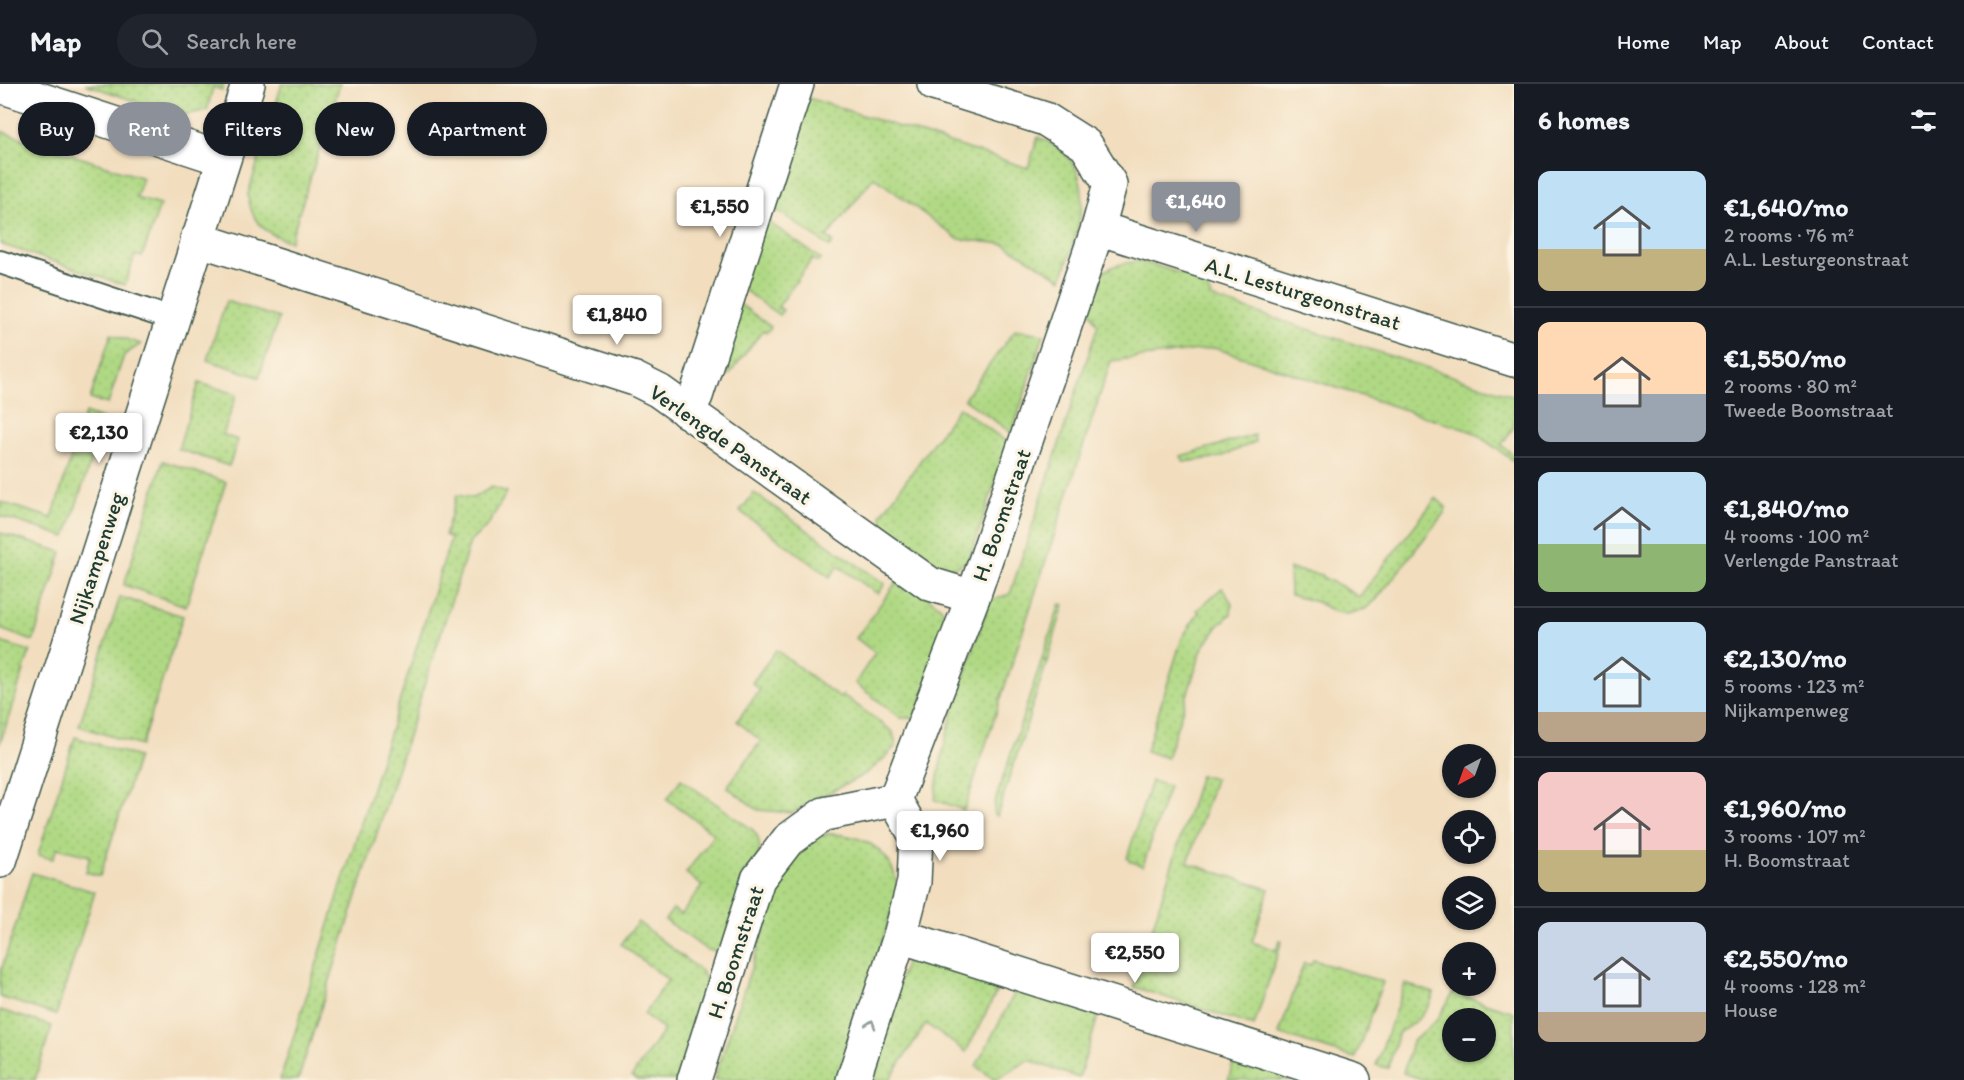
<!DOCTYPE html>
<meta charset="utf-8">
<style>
:root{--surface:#171b24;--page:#20242c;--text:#f1f3f6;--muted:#9ea1a6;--line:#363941;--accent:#8c9099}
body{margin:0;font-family:Itim,sans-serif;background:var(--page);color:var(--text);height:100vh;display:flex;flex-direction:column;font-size:22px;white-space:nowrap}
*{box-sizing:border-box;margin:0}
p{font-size:20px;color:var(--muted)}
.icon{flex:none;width:33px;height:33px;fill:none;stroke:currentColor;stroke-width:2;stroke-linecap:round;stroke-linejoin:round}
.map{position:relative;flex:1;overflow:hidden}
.sheet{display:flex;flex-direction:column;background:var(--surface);width:450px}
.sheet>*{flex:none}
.banner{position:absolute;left:18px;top:18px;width:570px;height:54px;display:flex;gap:12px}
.needle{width:39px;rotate:221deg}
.controls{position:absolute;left:1442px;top:660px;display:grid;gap:12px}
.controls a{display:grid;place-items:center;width:54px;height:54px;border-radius:50%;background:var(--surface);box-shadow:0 2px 4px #0004;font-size:30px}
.price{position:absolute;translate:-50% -51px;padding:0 14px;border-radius:6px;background:#fff;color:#222;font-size:20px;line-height:39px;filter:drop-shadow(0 2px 3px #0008)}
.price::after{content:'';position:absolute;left:50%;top:36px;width:18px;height:14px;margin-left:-9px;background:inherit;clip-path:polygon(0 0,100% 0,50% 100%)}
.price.selected{background:var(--accent);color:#fff}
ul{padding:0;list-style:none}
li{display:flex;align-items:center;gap:18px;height:150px;padding:0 24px}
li+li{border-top:2px solid var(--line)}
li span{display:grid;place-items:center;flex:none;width:168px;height:120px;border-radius:12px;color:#555}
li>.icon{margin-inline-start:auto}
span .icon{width:72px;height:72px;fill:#fffc;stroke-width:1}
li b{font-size:26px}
h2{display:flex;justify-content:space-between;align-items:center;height:72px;padding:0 24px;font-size:26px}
.tag{padding:0 21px;border-radius:27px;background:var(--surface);box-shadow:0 2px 4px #0004;font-size:21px;line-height:54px}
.tag.selected{background:var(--accent);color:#fff}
header{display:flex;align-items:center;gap:36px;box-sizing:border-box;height:84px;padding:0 30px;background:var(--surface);border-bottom:2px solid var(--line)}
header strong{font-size:28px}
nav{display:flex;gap:33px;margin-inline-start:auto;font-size:21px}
.search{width:420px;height:54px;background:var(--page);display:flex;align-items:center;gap:15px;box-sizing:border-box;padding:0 21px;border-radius:33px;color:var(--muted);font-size:22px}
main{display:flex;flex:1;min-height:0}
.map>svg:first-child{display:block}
</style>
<header>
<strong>Map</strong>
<div class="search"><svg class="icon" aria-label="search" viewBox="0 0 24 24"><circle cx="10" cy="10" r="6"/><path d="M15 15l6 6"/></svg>Search here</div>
<nav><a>Home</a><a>Map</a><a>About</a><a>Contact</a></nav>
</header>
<main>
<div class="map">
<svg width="1514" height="996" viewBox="0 0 1514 996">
<defs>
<pattern id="green-dots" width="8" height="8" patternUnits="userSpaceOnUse" patternTransform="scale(1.5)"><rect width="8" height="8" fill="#b0d984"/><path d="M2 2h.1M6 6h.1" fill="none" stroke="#97bb73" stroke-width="1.8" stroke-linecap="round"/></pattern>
</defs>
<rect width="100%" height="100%" fill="#fcf5e5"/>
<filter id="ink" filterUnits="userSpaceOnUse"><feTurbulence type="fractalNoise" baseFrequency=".0167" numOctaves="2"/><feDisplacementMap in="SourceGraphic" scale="12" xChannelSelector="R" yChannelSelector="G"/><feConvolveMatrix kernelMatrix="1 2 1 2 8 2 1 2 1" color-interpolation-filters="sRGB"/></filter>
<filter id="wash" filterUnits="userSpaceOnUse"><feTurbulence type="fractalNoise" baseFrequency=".008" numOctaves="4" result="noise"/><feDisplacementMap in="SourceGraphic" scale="24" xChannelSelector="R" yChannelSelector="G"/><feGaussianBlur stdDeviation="1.35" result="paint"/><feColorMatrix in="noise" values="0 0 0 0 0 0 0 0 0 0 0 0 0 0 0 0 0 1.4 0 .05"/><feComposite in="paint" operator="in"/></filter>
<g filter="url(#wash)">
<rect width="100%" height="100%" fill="#f2debf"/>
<g fill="url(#green-dots)" stroke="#688b5c" stroke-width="1.5" fill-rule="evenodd">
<path d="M85,0h139l-2,6 -9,-3 -6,23 -28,6z"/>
<path d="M282,0h58l-50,158c-27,-10 -39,-19 -42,-48z"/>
<path d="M802,12l226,72 10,-31c69,28 40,90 24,142l-58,-35 -46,-5 -84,-62 -47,60 6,5 -3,5 -62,-43z"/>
<path d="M0,47l143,47 -7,20 24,7 -18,52 -7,-2 -10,30 -125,-41z"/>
<path d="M763,134l58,41 -3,3 -6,-3 -34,48 5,3 -4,5 -38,-27z"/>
<path d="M1137,177l17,4 49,16 9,17 302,98v31l-13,18 13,10v6l-41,-29 -259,-84 -103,13 -145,444 -2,5 -29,-10c7,-69 33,-134 55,-200l20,-6 88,-269c-3,-3 -4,-6 -6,-11 -10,-19 -1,-36 18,-46 8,-5 18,-5 27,-7z"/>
<path d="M226,217l53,17 -20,59 -52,-17z"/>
<path d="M737,218l34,25 -4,5 -4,-2 -34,45 -7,-6 -5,-7z"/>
<path d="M1015,246l29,4 -32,99 -48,-34z"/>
<path d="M111,250l30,10 -17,11 -16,49 -18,-5z"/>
<path d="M199,299l38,11 -14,41 15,5 -9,26 -51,-17z"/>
<path d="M959,323l49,36 -37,112c-9,14 -24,15 -39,11l-47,-33 -4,-18z"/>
<path d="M85,329l19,7 -38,117 -66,-21v-14l52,16z"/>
<path d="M1254,351l1,7 -34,15 -37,5 -3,-6z"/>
<path d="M163,377l63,21 -40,124 -62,-21z"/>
<path d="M492,403l15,5 -19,33 -18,17 -172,538h-18l171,-542 -6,-3 12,-40 16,3z"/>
<path d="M754,409l131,91 -7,10 -40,-28 -8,11 -90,-66z"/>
<path d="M1436,414l10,9 -1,5 -69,88 -11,9 -18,5 -12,-2 -18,-10 -27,-7 -1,-26 33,6v2l19,9 18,11z"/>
<path d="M0,449l62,19 -29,89 -33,-12z"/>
<path d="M900,493l41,30 7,14 -32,97h-15l-46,-35 20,-30 -19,-15z"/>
<path d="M1222,504l10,15 -1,11 -13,12 -16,23 -35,109 -21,-7 36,-113 17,-26 -2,-2z"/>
<path d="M120,513l63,19 -42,130 -62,-20z"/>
<path d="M1060,520l4,1 -17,56 -4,-1 4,2 -17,51 -3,-1 3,2 -16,50h-4l3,2 -16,50 -3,-1 1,-13z"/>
<path d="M0,558l30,9 -30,93z"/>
<path d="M776,566l64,48 3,-3 50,37 3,14c-9,9 -17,18 -28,26 -24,15 -52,24 -75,41l-35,-3 -31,-23 34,-46 -24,-20 23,-31 -8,-7z"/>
<path d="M75,653l63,20 -38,119 -14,-4 4,-16 -33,-8 -4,11 -15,-4z"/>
<path d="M1200,691l15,4 -27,84 81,26 -17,53 24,8 4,-10 2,1 -28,85 -120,-39z"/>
<path d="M681,695l72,51 5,7 2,12 -38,103 -15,-2 -42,-30 8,-11 8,6 21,-29 -16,-13 28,-39 -47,-35z"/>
<path d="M1151,697l18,5 -26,80 -14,-5v-2l-2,-1z"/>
<path d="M826,750c38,0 66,14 72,55l-57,191h-127l69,-208c9,-19 23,-32 43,-38z"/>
<path d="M32,789l63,19 -39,123 -56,-18v-23z"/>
<path d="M638,838l63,49 10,15 -30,94h-44l-5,-4 32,-46 -20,-16 24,-34 -47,-36z"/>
<path d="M915,873l88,22 -37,73 -40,-28 -37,56h-25l42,-118z"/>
<path d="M1313,876l70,22 -28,76 -76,-24 25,-71 7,2z"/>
<path d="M1405,900l29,9c-5,18 -19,31 -35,39l-11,36 -12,-3z"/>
<path d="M1019,901l81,25 -21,68 -50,-18 -34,20 -19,-14z"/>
<path d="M1453,909l61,19v68h-89l-22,-7 9,-31 25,-22zM1452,934h33v34h-33z"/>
<path d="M0,926l52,16 -17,54h-35z"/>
<path d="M1236,970l66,26h-74z"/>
</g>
</g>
<g filter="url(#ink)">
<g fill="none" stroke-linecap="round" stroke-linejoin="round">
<g stroke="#3f5549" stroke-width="26">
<path id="service" d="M0,178l172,57"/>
</g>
<g stroke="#3f5549" stroke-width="36">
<g id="minor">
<path d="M934,0l111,35 41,26 24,39 -12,44 416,132"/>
<path d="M0,2l223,73"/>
<path d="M197,155l438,140 24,12 271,193 43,13"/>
<path d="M686,327l10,-15 101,-312"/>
<path d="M895,716l78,-203 125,-369"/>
<path d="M0,777l248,-777"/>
<path d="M900,852l454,144"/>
<path d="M694,996l64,-201 30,-39 36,-26 71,-14"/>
<path d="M853,996l47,-144 14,-54 2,-46 -21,-36"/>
</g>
</g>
<use href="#service" stroke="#fff" stroke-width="22"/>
<use href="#minor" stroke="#fff" stroke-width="33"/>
</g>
<defs><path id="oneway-chevron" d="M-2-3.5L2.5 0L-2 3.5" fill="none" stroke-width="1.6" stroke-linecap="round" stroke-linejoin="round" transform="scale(1.5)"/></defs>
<use stroke="#8f9e9a" href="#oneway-chevron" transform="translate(871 940) rotate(-72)"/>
</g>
<g text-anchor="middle" stroke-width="6" stroke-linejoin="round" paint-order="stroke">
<g font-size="22" fill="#1f3d34" stroke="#fcf5e5">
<text transform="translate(1303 209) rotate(17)" y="8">A.L. Lesturgeonstraat</text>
<text transform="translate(731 360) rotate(35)" y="8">Verlengde Panstraat</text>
<text transform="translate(1001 431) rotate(-71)" y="8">H. Boomstraat</text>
<text transform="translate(96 474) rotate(-72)" y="8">Nijkampenweg</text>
<text transform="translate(735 868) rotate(-72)" y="8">H. Boomstraat</text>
</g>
</g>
</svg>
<div class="controls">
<a><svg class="needle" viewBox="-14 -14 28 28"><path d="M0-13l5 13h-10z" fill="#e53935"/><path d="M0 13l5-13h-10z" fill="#9ea1a6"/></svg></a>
<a><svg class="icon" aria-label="locate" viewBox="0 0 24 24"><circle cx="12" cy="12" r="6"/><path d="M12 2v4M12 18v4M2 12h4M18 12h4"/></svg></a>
<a><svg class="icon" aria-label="layers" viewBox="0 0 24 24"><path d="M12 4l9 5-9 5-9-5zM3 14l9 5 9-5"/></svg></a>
<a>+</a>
<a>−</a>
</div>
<b class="price selected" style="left:1196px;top:149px">€1,640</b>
<b class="price" style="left:720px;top:154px">€1,550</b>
<b class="price" style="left:617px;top:262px">€1,840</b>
<b class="price" style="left:99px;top:380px">€2,130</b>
<b class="price" style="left:940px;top:778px">€1,960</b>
<b class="price" style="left:1135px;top:900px">€2,550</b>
<div class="banner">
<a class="tag">Buy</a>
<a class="tag selected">Rent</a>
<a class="tag">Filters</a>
<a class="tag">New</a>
<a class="tag">Apartment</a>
</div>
</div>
<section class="sheet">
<h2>6 homes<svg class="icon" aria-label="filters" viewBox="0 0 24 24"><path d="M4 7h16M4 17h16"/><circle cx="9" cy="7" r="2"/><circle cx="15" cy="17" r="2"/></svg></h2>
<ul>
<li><span style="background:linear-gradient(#bfe0f5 65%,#c2b280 0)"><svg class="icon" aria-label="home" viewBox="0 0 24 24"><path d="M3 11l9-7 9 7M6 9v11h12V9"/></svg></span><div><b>€1,640/mo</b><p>2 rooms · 76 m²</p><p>A.L. Lesturgeonstraat</p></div></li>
<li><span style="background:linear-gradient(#ffd9b3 60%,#9aa5b1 0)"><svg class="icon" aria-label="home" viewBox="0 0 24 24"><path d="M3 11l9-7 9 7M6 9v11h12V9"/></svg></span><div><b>€1,550/mo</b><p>2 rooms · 80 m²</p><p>Tweede Boomstraat</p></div></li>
<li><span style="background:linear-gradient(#bfe0f5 60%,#8fb573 0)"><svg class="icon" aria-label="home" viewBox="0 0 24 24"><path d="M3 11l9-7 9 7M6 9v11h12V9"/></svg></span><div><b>€1,840/mo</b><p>4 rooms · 100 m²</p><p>Verlengde Panstraat</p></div></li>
<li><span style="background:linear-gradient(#bfe0f5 75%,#b9a48a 0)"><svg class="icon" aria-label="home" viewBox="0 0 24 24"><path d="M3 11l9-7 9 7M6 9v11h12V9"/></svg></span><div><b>€2,130/mo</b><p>5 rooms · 123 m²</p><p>Nijkampenweg</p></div></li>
<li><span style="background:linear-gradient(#f6c9c9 65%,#c2b280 0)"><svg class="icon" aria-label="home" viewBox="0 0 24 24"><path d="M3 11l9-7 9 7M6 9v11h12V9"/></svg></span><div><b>€1,960/mo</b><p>3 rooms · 107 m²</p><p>H. Boomstraat</p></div></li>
<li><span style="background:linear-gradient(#c9d6e8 75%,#b9a48a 0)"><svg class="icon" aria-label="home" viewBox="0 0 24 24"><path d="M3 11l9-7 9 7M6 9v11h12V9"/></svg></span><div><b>€2,550/mo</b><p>4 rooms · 128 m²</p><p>House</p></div></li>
</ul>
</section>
</main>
